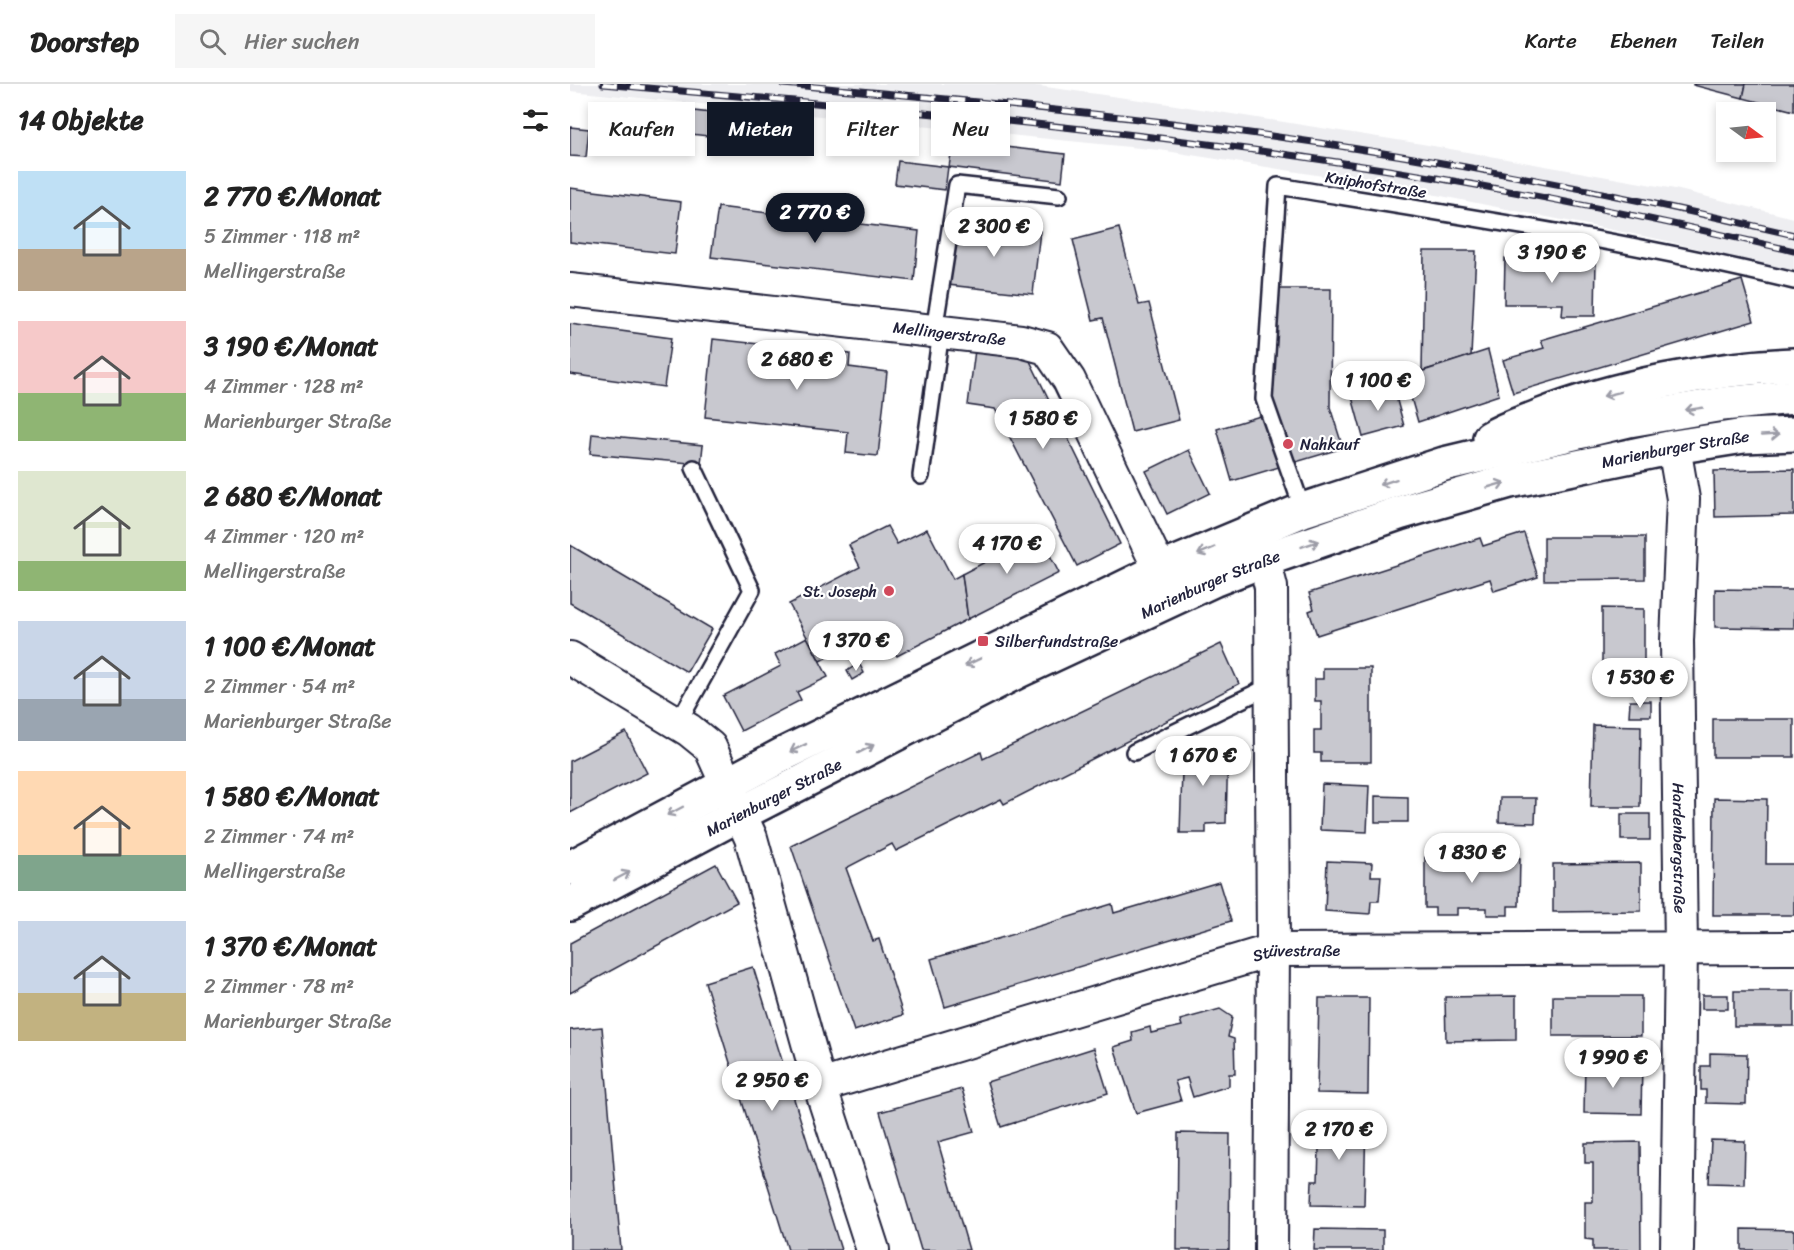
<!DOCTYPE html>
<html lang="de">
<meta charset="utf-8">
<style>
:root{--surface:#fff;--page:#f6f6f6;--text:#222;--muted:#767676;--line:#e0e0e0;--accent:#111827}
body{margin:0;font-family:Sriracha,sans-serif;background:var(--page);color:var(--text);height:100vh;display:flex;flex-direction:column;font-size:22px;white-space:nowrap}
*{box-sizing:border-box;margin:0}
p{font-size:20px;color:var(--muted)}
.icon{flex:none;width:33px;height:33px;fill:none;stroke:currentColor;stroke-width:2;stroke-linecap:round;stroke-linejoin:round}
.map{position:relative;flex:1;overflow:hidden}
.panel{display:flex;flex-direction:column;background:var(--surface);width:570px}
.panel>*{flex:none}
.top-card{position:absolute;left:18px;top:18px;width:570px;height:54px;display:flex;gap:12px}
.needle{width:39px;rotate:105deg}
.fabs{position:absolute;left:1146px;top:18px;display:grid;gap:12px}
.fabs a{display:grid;place-items:center;width:60px;height:60px;border-radius:0px;background:var(--surface);box-shadow:0 3px 9px #0003;font-size:30px}
.price{position:absolute;translate:-50% -51px;padding:0 14px;border-radius:21px;background:#fff;color:#222;font-size:20px;line-height:39px;filter:drop-shadow(0 2px 3px #0008)}
.price::after{content:'';position:absolute;left:50%;top:36px;width:18px;height:14px;margin-left:-9px;background:inherit;clip-path:polygon(0 0,100% 0,50% 100%)}
.price.current{background:var(--accent);color:#fff}
ul{padding:0;list-style:none}
li{display:flex;align-items:center;gap:18px;height:150px;padding:0 18px}
li span{display:grid;place-items:center;flex:none;width:168px;height:120px;border-radius:0px;color:#555}
li>.icon{margin-inline-start:auto}
span .icon{width:72px;height:72px;fill:#fffc;stroke-width:1}
li b{font-size:26px}
h2{display:flex;justify-content:space-between;align-items:center;height:72px;padding:0 18px;font-size:26px}
.pill{padding:0 21px;border-radius:0px;background:var(--surface);box-shadow:0 3px 9px #0003;font-size:21px;line-height:54px}
.pill.current{background:var(--accent);color:#fff}
header{display:flex;align-items:center;gap:36px;box-sizing:border-box;height:84px;padding:0 30px;background:var(--surface);border-bottom:2px solid var(--line)}
header strong{font-size:28px}
nav{display:flex;gap:33px;margin-inline-start:auto;font-size:21px}
.search{width:420px;height:54px;background:var(--page);display:flex;align-items:center;gap:15px;box-sizing:border-box;padding:0 21px;border-radius:0px;color:var(--muted);font-size:22px}
main{display:flex;flex:1;min-height:0}
.map>svg:first-child{display:block}
</style>
<header>
<strong>Doorstep</strong>
<div class="search"><svg class="icon" aria-label="search" viewBox="0 0 24 24"><circle cx="10" cy="10" r="6"/><path d="M15 15l6 6"/></svg>Hier suchen</div>
<nav><a>Karte</a><a>Ebenen</a><a>Teilen</a></nav>
</header>
<main>
<section class="panel">
<h2>14 Objekte<svg class="icon" aria-label="filters" viewBox="0 0 24 24"><path d="M4 7h16M4 17h16"/><circle cx="9" cy="7" r="2"/><circle cx="15" cy="17" r="2"/></svg></h2>
<ul>
<li><span style="background:linear-gradient(#bfe0f5 65%,#b9a48a 0)"><svg class="icon" aria-label="home" viewBox="0 0 24 24"><path d="M3 11l9-7 9 7M6 9v11h12V9"/></svg></span><div><b>2 770 €/Monat</b><p>5 Zimmer · 118 m²</p><p>Mellingerstraße</p></div></li>
<li><span style="background:linear-gradient(#f6c9c9 60%,#8fb573 0)"><svg class="icon" aria-label="home" viewBox="0 0 24 24"><path d="M3 11l9-7 9 7M6 9v11h12V9"/></svg></span><div><b>3 190 €/Monat</b><p>4 Zimmer · 128 m²</p><p>Marienburger Straße</p></div></li>
<li><span style="background:linear-gradient(#dfe7d0 75%,#8fb573 0)"><svg class="icon" aria-label="home" viewBox="0 0 24 24"><path d="M3 11l9-7 9 7M6 9v11h12V9"/></svg></span><div><b>2 680 €/Monat</b><p>4 Zimmer · 120 m²</p><p>Mellingerstraße</p></div></li>
<li><span style="background:linear-gradient(#c9d6e8 65%,#9aa5b1 0)"><svg class="icon" aria-label="home" viewBox="0 0 24 24"><path d="M3 11l9-7 9 7M6 9v11h12V9"/></svg></span><div><b>1 100 €/Monat</b><p>2 Zimmer · 54 m²</p><p>Marienburger Straße</p></div></li>
<li><span style="background:linear-gradient(#ffd9b3 70%,#7fa58c 0)"><svg class="icon" aria-label="home" viewBox="0 0 24 24"><path d="M3 11l9-7 9 7M6 9v11h12V9"/></svg></span><div><b>1 580 €/Monat</b><p>2 Zimmer · 74 m²</p><p>Mellingerstraße</p></div></li>
<li><span style="background:linear-gradient(#c9d6e8 60%,#c2b280 0)"><svg class="icon" aria-label="home" viewBox="0 0 24 24"><path d="M3 11l9-7 9 7M6 9v11h12V9"/></svg></span><div><b>1 370 €/Monat</b><p>2 Zimmer · 78 m²</p><p>Marienburger Straße</p></div></li>
</ul>
</section>
<div class="map">
<svg width="1224" height="1166" viewBox="0 0 1224 1166">
<rect width="100%" height="100%" fill="#fff"/>
<filter id="ink" filterUnits="userSpaceOnUse"><feTurbulence type="fractalNoise" baseFrequency=".0167" numOctaves="2"/><feDisplacementMap in="SourceGraphic" scale="12" xChannelSelector="R" yChannelSelector="G"/><feConvolveMatrix kernelMatrix="1 2 1 2 8 2 1 2 1" color-interpolation-filters="sRGB"/></filter>
<g filter="url(#ink)">
<path fill="#eeeef1" d="M0,0h454l145,20 253,40 253,45 119,29v54l-131,-32 -252,-50 -251,-40 -590,-59z"/>
<g fill="#c8c8cf" stroke="#22223b" stroke-width="1.5">
<path d="M1123,0h53l-3,14 -50,-13z"/>
<path d="M1176,0h48v27l-51,-13z"/>
<path d="M62,20l79,9 -3,23 -79,-9z"/>
<path d="M0,43l19,2 -3,28 -16,-1z"/>
<path d="M383,57l112,13 -3,27 -113,-14z"/>
<path d="M328,77l50,6 -3,23 -50,-6z"/>
<path d="M0,104l111,14 -6,52 -105,-12z"/>
<path d="M148,123l201,24 -5,50 -203,-24z"/>
<path d="M385,138l85,9 -7,63 -85,-9z"/>
<path d="M549,144l20,77 10,-2 30,117 -47,12 -29,-114 -10,2 -20,-80z"/>
<path d="M854,167h52l-5,105 -49,15z"/>
<path d="M935,174l91,1 -1,57h-33l1,-12h-59z"/>
<path d="M1172,196l12,41 -241,72 -10,-33 41,-12 -3,-8z"/>
<path d="M704,205h57l-1,118 13,41 -111,33 -15,-52 60,-18 -4,-11z"/>
<path d="M0,240l101,14 -7,49 -94,-13z"/>
<path d="M143,255l137,15 -1,13 38,5 -9,84 -32,-3 2,-21 -143,-15z"/>
<path d="M405,266l53,7 92,187 -43,22 -82,-157 -27,-4z"/>
<path d="M918,266l11,45 -81,27 -13,-45z"/>
<path d="M823,302l11,40 -41,11 -11,-40z"/>
<path d="M22,350l111,11 -2,19 -111,-10z"/>
<path d="M619,366l21,43 -43,21 -21,-43z"/>
<path d="M1224,385v46l-79,2 -1,-46z"/>
<path d="M317,442l10,18 30,-15 26,50 9,-5 6,45 -71,37 -14,-28 -63,33 -31,-57 71,-37 -11,-22z"/>
<path d="M954,449l14,44 -44,14 -4,-12 -173,56 -8,-24 5,-2 -5,-16 171,-55 3,8z"/>
<path d="M469,450l20,39 -91,46 -6,-45z"/>
<path d="M974,453h101v42l-101,1z"/>
<path d="M0,461l142,84 -25,43 -117,-69z"/>
<path d="M1145,505l79,1v38l-79,-1z"/>
<path d="M1032,524l42,1v82h-42z"/>
<path d="M237,553l21,40 -31,15 4,8 -60,31 -18,-35 58,-30 -6,-12z"/>
<path d="M651,560l18,40 -235,120 -3,-5 -105,52 -4,-7 -46,24 27,73 6,-2 24,76 -49,16 -63,-185 190,-94 2,7z"/>
<path d="M289,579l5,10 -12,7 -5,-9z"/>
<path d="M753,584h48v94h-50v-9h-7v-23h7v-29h-6v-22h8z"/>
<path d="M1060,617h21v15h-22z"/>
<rect x="1143" y="635" width="81" height="38"/>
<path d="M1023,641l48,1 -1,81h-49z"/>
<path d="M56,648l21,41 -77,40v-52z"/>
<path d="M613,656l25,1v8h20l-2,74 -20,1v9h-26z"/>
<path d="M752,700l47,2 -2,46 -47,-2z"/>
<path d="M805,712l33,1v25h-33z"/>
<path d="M930,714h36l-1,25 -36,-1z"/>
<path d="M1144,714l53,1 -1,65h28v51h-81z"/>
<rect x="1051" y="730" width="29" height="26"/>
<path d="M855,773l95,1 -1,48h-11v9h-21v-7h-30v7h-22v-7h-10z"/>
<path d="M757,777l45,2 -1,13h10l-2,25h-8l-1,13 -45,-3z"/>
<path d="M1071,779v48l-88,1v-48z"/>
<path d="M146,780l21,38 -167,91v-50z"/>
<path d="M649,798l12,39 -286,86 -14,-48 181,-55 2,9z"/>
<path d="M183,883l88,283h-53l-83,-268z"/>
<rect x="1164" y="907" width="60" height="35"/>
<rect x="1132" y="911" width="26" height="14"/>
<path d="M946,912v44l-70,1 -1,-44z"/>
<rect x="983" y="912" width="88" height="40"/>
<path d="M749,914h50l-1,96 -51,-1z"/>
<path d="M650,925l12,8 -4,20 6,2 1,35h-6v12l-36,11 -6,-19 -12,3 6,20 -45,12 -22,-66 19,-6 -1,-9 18,-5 1,6 31,-7 -2,-6z"/>
<path d="M32,943l19,223h-51v-220z"/>
<path d="M524,964l14,45 -107,34 -14,-45z"/>
<path d="M1140,969l37,1 -1,50 -40,-1v-13h-5v-24h9z"/>
<path d="M1015,979l57,1 -1,50 -57,-1z"/>
<path d="M392,1005l12,43 -36,10 31,108h-48l-41,-138z"/>
<path d="M742,1033l54,1 -2,88 -53,-1 1,-24h6l1,-33h-8z"/>
<path d="M608,1049l52,1 -1,116h-52z"/>
<path d="M1141,1056l34,1 -1,43 -35,-1z"/>
<path d="M1070,1058l1,108h-48v-10l-8,-1v-37h8v-39h-8v-20z"/>
<path d="M745,1145l68,1v20h-69z"/>
<path d="M1172,1145l52,1v20h-52z"/>
</g>
<g fill="none" stroke-linecap="round" stroke-linejoin="round">
<g stroke="#22223b" stroke-width="20">
<g id="lane">
<path d="M364,247l23,-146 102,11"/>
<path d="M351,392l20,-144"/>
<path d="M733,426l-39,-111 14,-213c172,28 346,54 516,95"/>
<path d="M108,639l74,-133 -58,-122"/>
<path d="M564,668l138,-67"/>
</g>
</g>
<g stroke="#22223b" stroke-width="36">
<g id="street">
<path id="s1" d="M0,206l451,51 26,7 22,32 91,190"/>
<path id="s2" d="M1104,363l9,52 -6,142 4,308 -4,301"/>
<path d="M694,476l7,27 2,363 -2,300"/>
<path d="M0,574l119,72 21,17 41,91 69,248 53,164"/>
<path id="s3" d="M250,1002l453,-136 521,-2"/>
</g>
</g>
<g stroke="#22223b" stroke-width="38">
<g id="secondary">
<path d="M920,354c16,-10 33,-15 51,-22 74,-29 173,-48 253,-51"/>
<path d="M0,784l214,-114 376,-184 143,-60 141,-46 185,-44 94,-16 71,-7"/>
<path id="s4" d="M0,820l170,-90 278,-143 195,-91 51,-20 135,-47 111,-32 164,-34 70,-11 50,-2"/>
</g>
</g>
<use href="#lane" stroke="#fff" stroke-width="15"/>
<use href="#street" stroke="#fff" stroke-width="32"/>
<use href="#secondary" stroke="#fff" stroke-width="33"/>
<g stroke="#22223b" stroke-width="7">
<g id="rail">
<path d="M33,0c245,22 491,41 734,78 154,23 306,54 457,89"/>
<path d="M213,0c130,12 260,23 389,39 209,25 417,64 622,112"/>
</g>
</g>
<use href="#rail" stroke="#fff" stroke-width="4.5" stroke-dasharray="14" stroke-linecap="butt"/>
</g>
<defs><path id="oneway-shaft" d="M-6 0H5M1.5-3L5.5 0L1.5 3" fill="none" stroke-width="1.6" stroke-linecap="round" stroke-linejoin="round" transform="scale(1.5)"/></defs>
<g stroke="#9c9ca7">
<use href="#oneway-shaft" transform="translate(1042 310) rotate(166)"/>
<use href="#oneway-shaft" transform="translate(1124 325) rotate(171)"/>
<use href="#oneway-shaft" transform="translate(1200 351) rotate(-3)"/>
<use href="#oneway-shaft" transform="translate(818 398) rotate(162)"/>
<use href="#oneway-shaft" transform="translate(926 401) rotate(-16)"/>
<use href="#oneway-shaft" transform="translate(740 460) rotate(-19)"/>
<use href="#oneway-shaft" transform="translate(636 467) rotate(157)"/>
<use href="#oneway-shaft" transform="translate(403 578) rotate(154)"/>
<use href="#oneway-shaft" transform="translate(228 664) rotate(154)"/>
<use href="#oneway-shaft" transform="translate(296 665) rotate(-27)"/>
<use href="#oneway-shaft" transform="translate(105 727) rotate(152)"/>
<use href="#oneway-shaft" transform="translate(52 792) rotate(-28)"/>
</g>
</g>
<g fill="#d1495b" stroke="#fff" stroke-width="2">
<circle cx="718" cy="360" r="6"/>
<circle cx="319" cy="507" r="6"/>
<rect x="407" y="551" width="12" height="12" rx="3"/>
</g>
<g text-anchor="middle" stroke-width="4.5" stroke-linejoin="round" paint-order="stroke">
<g font-size="16" fill="#22223b" stroke="#fff">
<text transform="translate(806 100) rotate(9)" y="6">Kniphofstraße</text>
<text dy="6" stroke="none"><textPath href="#s1" startOffset="382">Mellingerstraße</textPath></text>
<text dy="6" stroke="none"><textPath href="#s4" startOffset="1202">Marienburger Straße</textPath></text>
<text dy="6" stroke="none"><textPath href="#s4" startOffset="716">Marienburger Straße</textPath></text>
<text dy="6" stroke="none"><textPath href="#s4" startOffset="230">Marienburger Straße</textPath></text>
<text dy="6" stroke="none"><textPath href="#s2" startOffset="402">Hardenbergstraße</textPath></text>
<text dy="6" stroke="none"><textPath href="#s3" startOffset="496">Stüvestraße</textPath></text>
</g>
<g font-size="16" fill="#22223b" stroke="#fff" text-anchor="start">
<text x="730" y="366">Nahkauf</text>
<text x="307" y="513" text-anchor="end">St. Joseph</text>
<text x="425" y="563">Silberfundstraße</text>
</g>
</g>
</svg>
<div class="fabs">
<a><svg class="needle" viewBox="-14 -14 28 28"><path d="M0-13l5 13h-10z" fill="#e53935"/><path d="M0 13l5-13h-10z" fill="#767676"/></svg></a>
</div>
<b class="price current" style="left:245px;top:160px">2 770 €</b>
<b class="price" style="left:424px;top:174px">2 300 €</b>
<b class="price" style="left:982px;top:200px">3 190 €</b>
<b class="price" style="left:227px;top:307px">2 680 €</b>
<b class="price" style="left:808px;top:328px">1 100 €</b>
<b class="price" style="left:473px;top:366px">1 580 €</b>
<b class="price" style="left:437px;top:491px">4 170 €</b>
<b class="price" style="left:286px;top:588px">1 370 €</b>
<b class="price" style="left:1070px;top:625px">1 530 €</b>
<b class="price" style="left:633px;top:703px">1 670 €</b>
<b class="price" style="left:902px;top:800px">1 830 €</b>
<b class="price" style="left:1043px;top:1005px">1 990 €</b>
<b class="price" style="left:202px;top:1028px">2 950 €</b>
<b class="price" style="left:769px;top:1077px">2 170 €</b>
<div class="top-card">
<a class="pill">Kaufen</a>
<a class="pill current">Mieten</a>
<a class="pill">Filter</a>
<a class="pill">Neu</a>
</div>
</div>
</main>
